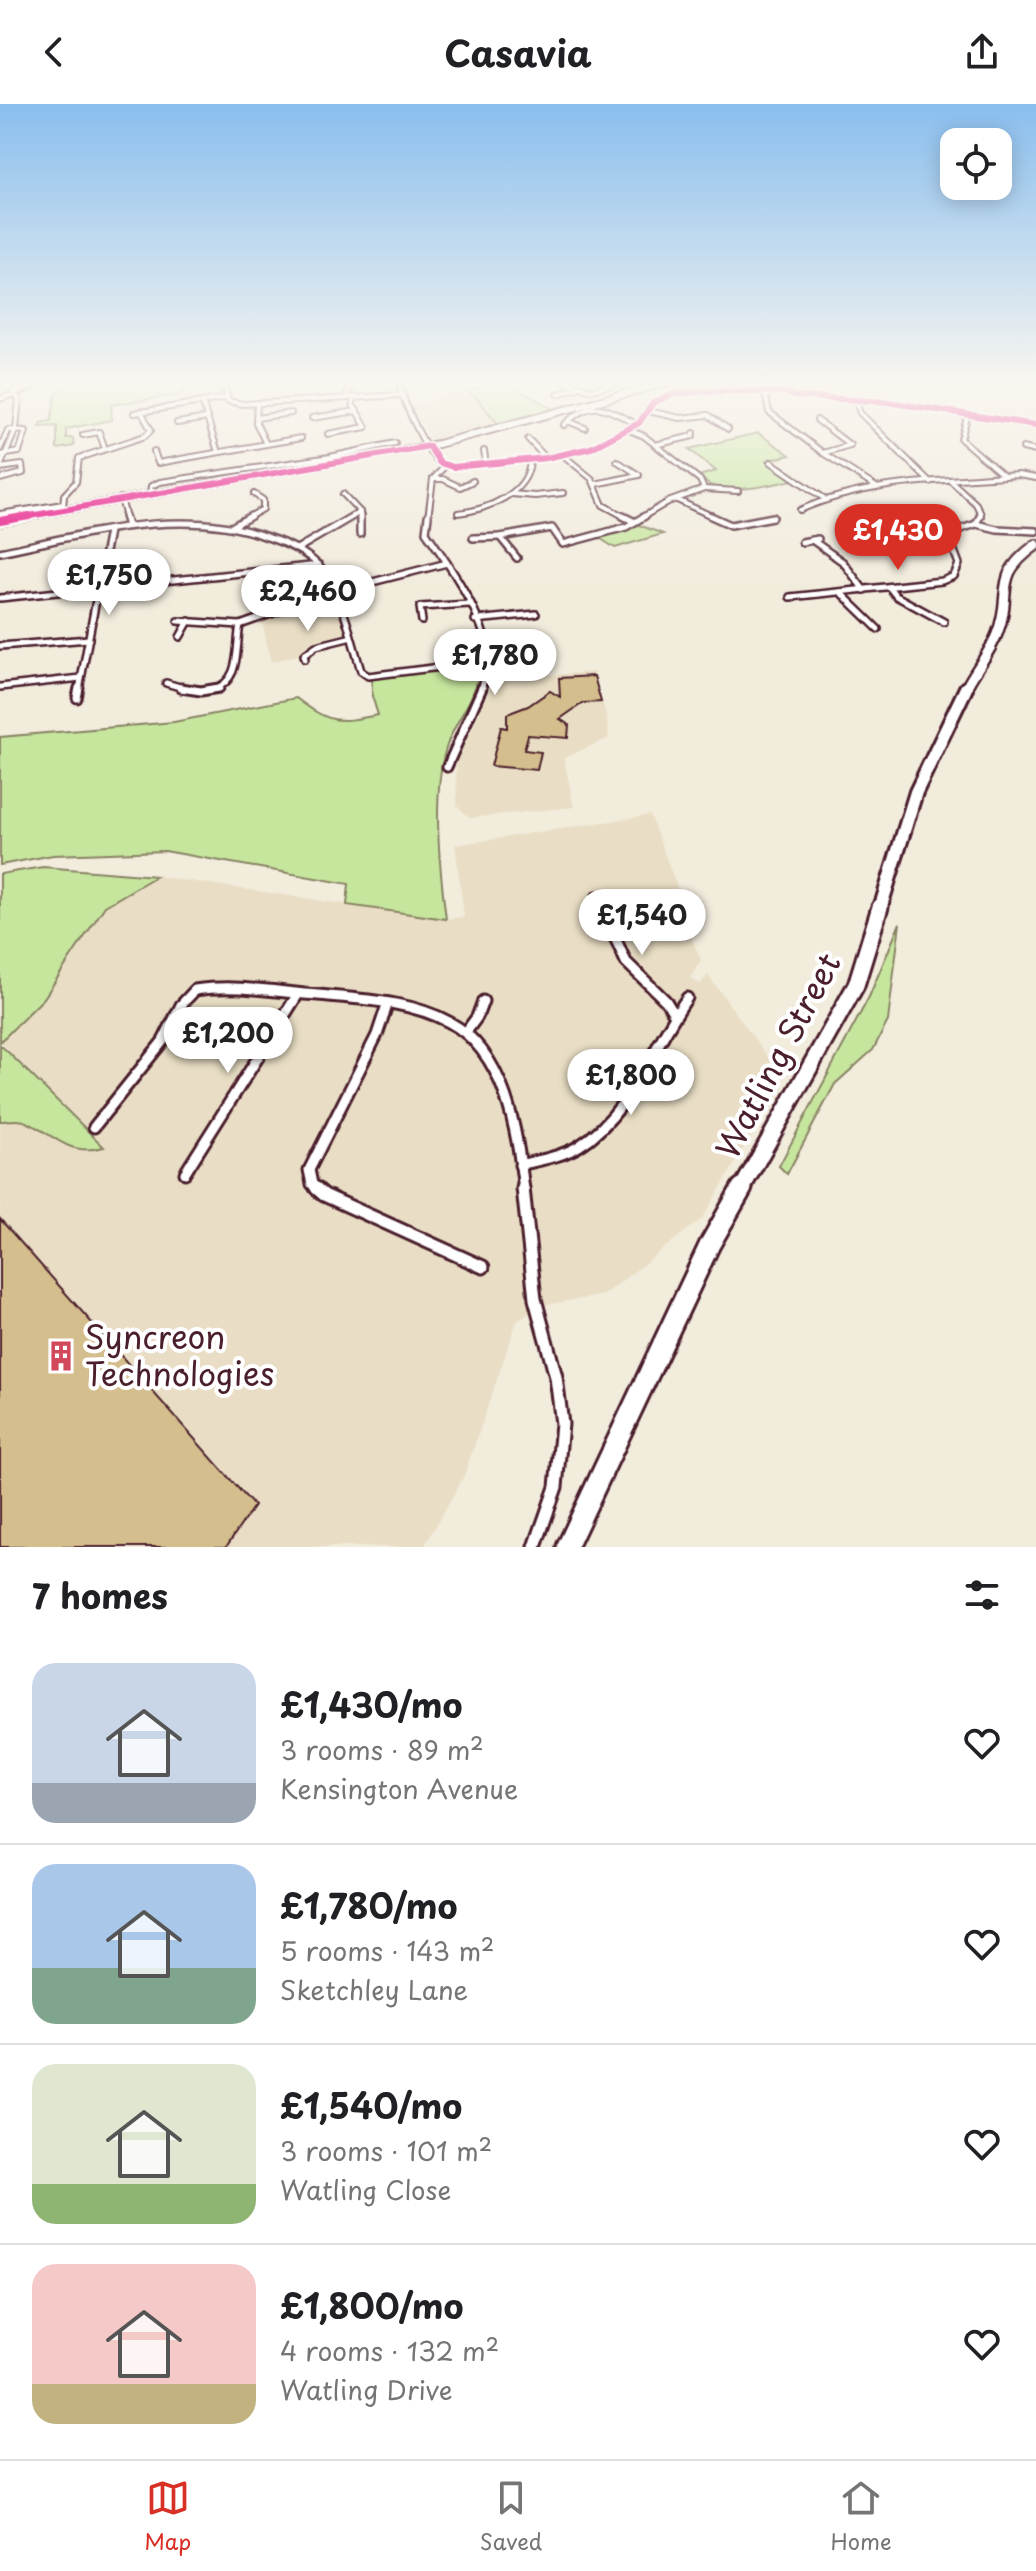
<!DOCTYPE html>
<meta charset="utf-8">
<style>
:root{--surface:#fff;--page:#f2f2f2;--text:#202124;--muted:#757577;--line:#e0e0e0;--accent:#d93025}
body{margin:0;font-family:"Playpen Sans",sans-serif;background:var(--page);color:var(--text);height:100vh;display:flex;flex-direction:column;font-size:30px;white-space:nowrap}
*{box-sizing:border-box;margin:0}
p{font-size:26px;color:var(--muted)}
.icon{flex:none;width:44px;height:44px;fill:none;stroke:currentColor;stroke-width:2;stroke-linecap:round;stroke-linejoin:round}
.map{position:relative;height:1443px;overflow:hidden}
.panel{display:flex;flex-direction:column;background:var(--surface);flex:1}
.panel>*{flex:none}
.controls{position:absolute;left:940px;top:24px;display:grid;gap:16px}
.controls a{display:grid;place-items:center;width:72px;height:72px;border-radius:16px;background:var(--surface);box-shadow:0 4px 20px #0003;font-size:40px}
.price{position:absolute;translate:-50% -68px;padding:0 18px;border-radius:28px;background:#fff;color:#222;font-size:26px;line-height:52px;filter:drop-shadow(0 2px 4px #0008)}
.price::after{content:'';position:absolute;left:50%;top:48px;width:24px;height:18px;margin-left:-12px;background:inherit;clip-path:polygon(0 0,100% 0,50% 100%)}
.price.on{background:var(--accent);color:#fff}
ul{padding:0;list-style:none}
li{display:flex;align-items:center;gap:24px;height:200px;padding:0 32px}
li+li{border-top:2px solid var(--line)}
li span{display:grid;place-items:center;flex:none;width:224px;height:160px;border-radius:24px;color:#555}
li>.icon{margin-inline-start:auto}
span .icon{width:96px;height:96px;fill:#fffc;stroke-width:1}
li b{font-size:34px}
h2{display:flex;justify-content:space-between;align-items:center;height:96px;padding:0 32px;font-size:34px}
header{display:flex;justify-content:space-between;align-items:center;height:104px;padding:0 32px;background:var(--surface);font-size:36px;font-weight:700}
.menu{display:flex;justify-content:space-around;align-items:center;height:112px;border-top:2px solid var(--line);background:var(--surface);font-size:22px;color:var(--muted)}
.menu a{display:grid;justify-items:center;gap:4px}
.menu .on{color:var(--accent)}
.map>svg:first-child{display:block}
</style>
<header><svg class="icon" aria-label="back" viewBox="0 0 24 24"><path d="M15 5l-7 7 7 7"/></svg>Casavia<svg class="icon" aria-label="share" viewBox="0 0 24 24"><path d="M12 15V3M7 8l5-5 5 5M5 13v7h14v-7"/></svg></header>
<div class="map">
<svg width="1036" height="1443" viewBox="0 0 1036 1443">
<rect width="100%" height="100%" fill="#f2ecdd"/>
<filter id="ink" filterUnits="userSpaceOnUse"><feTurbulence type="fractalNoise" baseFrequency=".0125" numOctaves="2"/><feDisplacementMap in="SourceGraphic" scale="16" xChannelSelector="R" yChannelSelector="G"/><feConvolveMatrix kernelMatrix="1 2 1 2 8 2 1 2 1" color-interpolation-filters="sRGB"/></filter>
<g filter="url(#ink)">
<g fill="#e9dec5">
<path d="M493,278h12l48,27 -121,31 -21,-34z"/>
<path d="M328,493l12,19 5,17 -27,7 -12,6 -8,9 -27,7 -9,-41z"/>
<path d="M593,568l14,46 2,20 -45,20 10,49 -104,11 -13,-12 -1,-43 39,-84z"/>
<path d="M650,711l34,91 -45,10 4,16 42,-9 16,37 -11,18 10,6 8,-9 68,93 2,6 -25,46v12l-50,86 -99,77 -60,10 -27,16 -53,155 -40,71h-424v-426l23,-1 39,24 26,7 16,-5 -104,-104 44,-44 61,-92 51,-30 267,40 23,3 18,-2 -9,-72z"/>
</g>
<g fill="#c6e69e" stroke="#888264" stroke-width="2">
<path d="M77,278h108l-2,12 -72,11 1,15 -46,9v9h7l1,8 -17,3v-23l-17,1v-4l11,-2 5,-29z"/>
<path d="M493,278h12l48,27 -54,16 -23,-28 -9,-5z"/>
<path d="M758,329l32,22 -24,6 27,19c-22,5 -57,13 -79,7 -6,-2 -10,-7 -15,-11l17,-5 -27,-22z"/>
<path d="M636,420l27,10 -48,14 -17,-11z"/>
<path d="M447,565h17l14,9c-6,26 -23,43 -31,67 -16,46 -7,126 -1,174l-99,-14 2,-21 -184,-33 -112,4 -53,10v-128l174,-15 122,-24c34,26 42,25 82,17l-6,-19v-18z"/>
<path d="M43,763l113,9 -51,30 -61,92 -44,44v-168z"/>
<path d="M900,819l-12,98 -15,29 -38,34 -48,90 -8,-8 90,-169z"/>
<path d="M0,941l7,6 97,96c-37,10 -48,-12 -78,-25 -7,-4 -18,-1 -26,-1z"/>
</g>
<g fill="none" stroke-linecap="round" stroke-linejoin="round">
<path stroke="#7a88a6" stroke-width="2" d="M164,278l6,9"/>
</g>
<g fill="#d5be8d" stroke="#4a1f2b" stroke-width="2">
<path d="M594,572l7,26 -18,1 -23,16 9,6 -1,13 -40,-3 -4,15 17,2 -4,18 -46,-4 10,-39 6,1v-14l21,-8 22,-15 10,6 -1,-19z"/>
<path d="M0,1115l254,287 -28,41h-226z"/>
</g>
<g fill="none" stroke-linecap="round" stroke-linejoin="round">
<g stroke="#4a1f2b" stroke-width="8">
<g id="street-far4">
<path d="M216,278l10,9 2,10 15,3 158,-9"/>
<path d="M399,278c3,17 27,72 42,82 3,2 8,2 12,3l93,-9 45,-10 48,-25 14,-20 20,-9 31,-3 82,1 8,4 93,6 149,23"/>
<path d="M566,278l26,8 27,-8"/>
<path d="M193,280l18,-2"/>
<path d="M718,287l-5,-6 21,-3"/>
<path d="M13,288l18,-10"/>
<path d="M765,289l4,19 54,41 53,34"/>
<path d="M558,290l19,-6"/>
<path d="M347,292l4,-14"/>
<path d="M0,295l46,-17"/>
<path d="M855,295l5,14 70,69"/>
<path d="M202,298l16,50"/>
<path d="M257,299l-1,20 10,21"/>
<path d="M648,307l32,7 28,-3 20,14"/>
<path d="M134,309l92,-15"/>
<path d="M968,310l-7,25 43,37"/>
<path d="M256,314l35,-5"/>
<path d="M312,314l45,-7"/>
<path d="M817,316l33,25 -27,8"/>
<path d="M570,318l15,6"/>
<path d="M177,319l30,-5"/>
<path d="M564,321c29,-27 40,-18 72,-1"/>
<path d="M627,325l17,7 56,44 4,9 -36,13 -27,16"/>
<path d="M328,330l38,-7 -13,-22v-8"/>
<path d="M83,331l16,-3 5,14"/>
<path d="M528,335l18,19"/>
<path d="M655,341l38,-9 1,-3"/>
<path d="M1023,344l13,3"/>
<path d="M0,345l8,-19 18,1 -7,21 -19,3"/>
<path d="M154,347l4,12 143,-25"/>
<path d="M484,347l2,13"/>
<path d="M563,351l29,24 11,26 24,13"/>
<path d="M771,358l54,37"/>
<path d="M0,363l16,-38 3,-31 -7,-3"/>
<path d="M0,364l22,-3 1,8 -23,6"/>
<path d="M433,375h10l17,8 13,-6"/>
<path d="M950,376l26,24 5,10 -2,4"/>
<path d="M595,380l44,-9 -22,-14"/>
<path d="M704,385l34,2"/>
<path d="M150,389l1,-7 9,-4 170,-25 65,-14"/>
<path d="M343,390l17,18 -10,6"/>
<path d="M511,390l24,2 28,-3"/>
<path d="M121,394l5,20"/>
<path d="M677,396l39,18"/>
<path d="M63,406l1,-15 12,-13 3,-24 66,-22 6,-6 -10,-19"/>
<path d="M800,406c68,-30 145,-29 218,-35l18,3"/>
<path d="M360,408v6"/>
<path d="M458,409c28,-3 71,-19 72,-53"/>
<path d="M0,410l63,-10"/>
<path d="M247,414l16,-9v-9l-9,-6"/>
<path d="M428,414l5,-39 12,-13"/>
<path d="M768,414l5,-1"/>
</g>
</g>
<g stroke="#4a1f2b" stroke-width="10">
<g id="street-far3">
<path d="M125,412l3,10"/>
<path d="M360,412v18"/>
<path d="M428,412l-2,16c23,33 65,91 62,134 -1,7 -5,16 -7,24"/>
<path d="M623,412l12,6"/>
<path d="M711,412l20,9 42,-8"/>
<path d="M976,420l21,5 39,2"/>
<path d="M233,422l18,-10"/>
<path d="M473,434l27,-1"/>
<path d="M812,436l31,22 21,28"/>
<path d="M802,438l16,-3"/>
<path d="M297,445l56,-33"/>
<path d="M0,448c87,-18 183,-47 270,-14 17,6 34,13 47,26 25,27 34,74 44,107l7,5 97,-12 20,14"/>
<path d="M517,454l-17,-21 52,-9 11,16 63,-17 19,-11"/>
<path d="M889,483l7,9 48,26"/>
<path d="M841,489l37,36"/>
<path d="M790,493l152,-16 12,-5 5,-12 -9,-24 5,-9 21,-7 4,-8"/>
<path d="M0,494l319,-33"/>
<path d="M475,516l61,-6"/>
<path d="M178,517l62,4 93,-33 114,-29"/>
<path d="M422,517l-2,-14 50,-3"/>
<path d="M180,533l9,-16"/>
<path d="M0,542l89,-7"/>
<path d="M305,555l-1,-4 12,-9 32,-8"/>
<path d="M465,560l22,-9"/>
<path d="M166,579l24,7"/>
<path d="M0,583l81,-9"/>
<path d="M79,586l30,-159"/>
<path d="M212,586c30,-9 23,-41 28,-65"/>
</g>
</g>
<g stroke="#4a1f2b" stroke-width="13">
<g id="street-far2">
<path d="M181,584l20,3 18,-3"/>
<path d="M77,594l2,-10"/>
<path d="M447,663l35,-79"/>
<path d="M597,792l5,13"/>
</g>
</g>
<g stroke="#4a1f2b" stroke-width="15">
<g id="street-far1">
<path d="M601,803l25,55 40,39 8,13"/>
<path d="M610,828l28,-7"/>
<path d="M466,928l11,-15 6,-16"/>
<path d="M94,1023l69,-86 18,-36 14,-15c40,-6 82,2 123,5 42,4 93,6 131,27 57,30 68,110 75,168"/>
<path d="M520,1061c19,-5 41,-8 59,-19 51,-32 74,-100 108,-148"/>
<path d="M185,1069l113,-179"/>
<path d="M318,1086l-6,-6 -3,-14 68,-135 10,-30"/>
</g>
</g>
<g stroke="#4a1f2b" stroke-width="17">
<g id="street">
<path d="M316,1084l8,7 159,72"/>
<path d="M523,1084l12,111 21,78 6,47 -6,63 -21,60"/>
</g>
</g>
<g stroke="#4a1f2b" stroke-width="10">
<path id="secondary-far1" d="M18,414l420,-74 231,-62"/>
</g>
<g stroke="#4a1f2b" stroke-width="13">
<path id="secondary" d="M0,417l29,-5"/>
</g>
<g stroke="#4a1f2b" stroke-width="14">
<path id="highway-far3" d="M965,586c9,-19 25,-37 32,-56 17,-42 -7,-56 39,-89"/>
</g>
<g stroke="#4a1f2b" stroke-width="18">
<path id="highway-far2" d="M880,805l36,-117 50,-104"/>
</g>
<g stroke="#4a1f2b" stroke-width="21">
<path id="highway-far1" d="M741,1086l115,-205 24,-78"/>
</g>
<g stroke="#4a1f2b" stroke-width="25">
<path id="highway" d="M567,1443l143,-303 32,-56"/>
</g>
<use href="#street-far4" stroke="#fff" stroke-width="4"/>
<use href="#street-far3" stroke="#fff" stroke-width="5"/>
<use href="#street-far2" stroke="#fff" stroke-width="7"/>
<use href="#street-far1" stroke="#fff" stroke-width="9"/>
<use href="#street" stroke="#fff" stroke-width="11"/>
<use href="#secondary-far1" stroke="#fff" stroke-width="6"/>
<use href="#secondary" stroke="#fff" stroke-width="8"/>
<use href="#highway-far3" stroke="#fff" stroke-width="9"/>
<use href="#highway-far2" stroke="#fff" stroke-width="12"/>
<use href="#highway-far1" stroke="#fff" stroke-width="15"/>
<use href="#highway" stroke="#fff" stroke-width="19"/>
<g stroke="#fff" stroke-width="10">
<path id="bus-1-far1" d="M18,414l411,-72 11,17 13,4 93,-9 45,-10 48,-25 14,-20 20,-9 31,-3 82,1 8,4 93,6 149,23"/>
</g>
<g stroke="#fff" stroke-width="13">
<path id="bus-1" d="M0,417l29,-5"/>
</g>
<use href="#bus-1-far1" stroke="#e5007d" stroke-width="6"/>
<use href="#bus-1" stroke="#e5007d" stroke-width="8"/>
</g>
</g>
<linearGradient id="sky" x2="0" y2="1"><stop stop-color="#89beee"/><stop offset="0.58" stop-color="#f9f6f0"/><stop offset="1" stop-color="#f9f6f0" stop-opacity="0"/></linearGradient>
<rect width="1036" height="481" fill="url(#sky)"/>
<defs>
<g id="building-bare" transform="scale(2.4)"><path d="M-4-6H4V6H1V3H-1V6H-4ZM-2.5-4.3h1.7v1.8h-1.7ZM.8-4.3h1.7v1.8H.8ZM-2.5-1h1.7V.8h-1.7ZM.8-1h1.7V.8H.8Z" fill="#d1495b" stroke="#fff" stroke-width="2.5" paint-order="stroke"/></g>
</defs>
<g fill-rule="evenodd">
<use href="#building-bare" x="61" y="1252"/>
</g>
<g text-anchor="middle" stroke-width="8" stroke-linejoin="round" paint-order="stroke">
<g font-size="32" fill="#4a1f2b" stroke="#fff">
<text transform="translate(779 952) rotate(-62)" y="11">Watling Street</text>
</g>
<g font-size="32" fill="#4a1f2b" stroke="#fff" text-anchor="start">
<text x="85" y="1245">Syncreon<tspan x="85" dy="37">Technologies</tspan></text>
</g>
</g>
</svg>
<div class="controls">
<a><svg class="icon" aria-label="locate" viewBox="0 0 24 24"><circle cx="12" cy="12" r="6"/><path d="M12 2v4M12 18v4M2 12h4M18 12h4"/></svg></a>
</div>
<b class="price on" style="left:898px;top:468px">£1,430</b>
<b class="price" style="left:109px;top:513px">£1,750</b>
<b class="price" style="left:308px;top:529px">£2,460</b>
<b class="price" style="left:495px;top:593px">£1,780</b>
<b class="price" style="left:642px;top:853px">£1,540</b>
<b class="price" style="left:228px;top:971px">£1,200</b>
<b class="price" style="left:631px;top:1013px">£1,800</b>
</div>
<section class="panel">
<h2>7 homes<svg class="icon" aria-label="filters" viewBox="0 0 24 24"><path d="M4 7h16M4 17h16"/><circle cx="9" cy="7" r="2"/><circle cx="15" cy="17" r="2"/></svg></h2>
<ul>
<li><span style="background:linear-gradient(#c9d6e8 75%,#9aa5b1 0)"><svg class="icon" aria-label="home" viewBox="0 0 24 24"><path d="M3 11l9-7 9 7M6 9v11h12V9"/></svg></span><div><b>£1,430/mo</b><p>3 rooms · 89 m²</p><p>Kensington Avenue</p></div><svg class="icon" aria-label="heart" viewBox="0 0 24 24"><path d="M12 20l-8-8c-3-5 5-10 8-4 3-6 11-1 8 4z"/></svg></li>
<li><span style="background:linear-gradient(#a9c7e8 65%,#7fa58c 0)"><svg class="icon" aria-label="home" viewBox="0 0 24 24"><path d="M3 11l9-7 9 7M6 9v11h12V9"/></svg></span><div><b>£1,780/mo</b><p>5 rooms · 143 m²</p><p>Sketchley Lane</p></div><svg class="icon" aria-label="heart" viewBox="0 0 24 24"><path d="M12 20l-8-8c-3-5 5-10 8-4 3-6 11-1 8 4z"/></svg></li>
<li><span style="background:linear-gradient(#dfe7d0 75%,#8fb573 0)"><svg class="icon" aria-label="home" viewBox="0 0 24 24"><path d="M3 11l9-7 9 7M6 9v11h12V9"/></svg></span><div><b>£1,540/mo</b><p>3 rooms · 101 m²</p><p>Watling Close</p></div><svg class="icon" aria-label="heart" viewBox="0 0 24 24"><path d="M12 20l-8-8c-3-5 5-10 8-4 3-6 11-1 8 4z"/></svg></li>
<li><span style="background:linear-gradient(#f6c9c9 75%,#c2b280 0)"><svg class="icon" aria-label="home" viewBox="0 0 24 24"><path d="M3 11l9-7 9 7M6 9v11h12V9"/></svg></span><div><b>£1,800/mo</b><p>4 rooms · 132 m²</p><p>Watling Drive</p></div><svg class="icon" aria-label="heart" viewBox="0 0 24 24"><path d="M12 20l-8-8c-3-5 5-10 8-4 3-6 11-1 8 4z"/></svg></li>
</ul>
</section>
<nav class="menu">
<a class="on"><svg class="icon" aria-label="map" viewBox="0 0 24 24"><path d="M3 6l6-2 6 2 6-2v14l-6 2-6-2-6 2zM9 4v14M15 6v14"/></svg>Map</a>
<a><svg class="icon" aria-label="saved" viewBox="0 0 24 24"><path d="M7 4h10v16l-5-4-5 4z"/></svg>Saved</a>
<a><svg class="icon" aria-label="home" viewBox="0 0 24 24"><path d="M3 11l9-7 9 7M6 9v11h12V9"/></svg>Home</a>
</nav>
